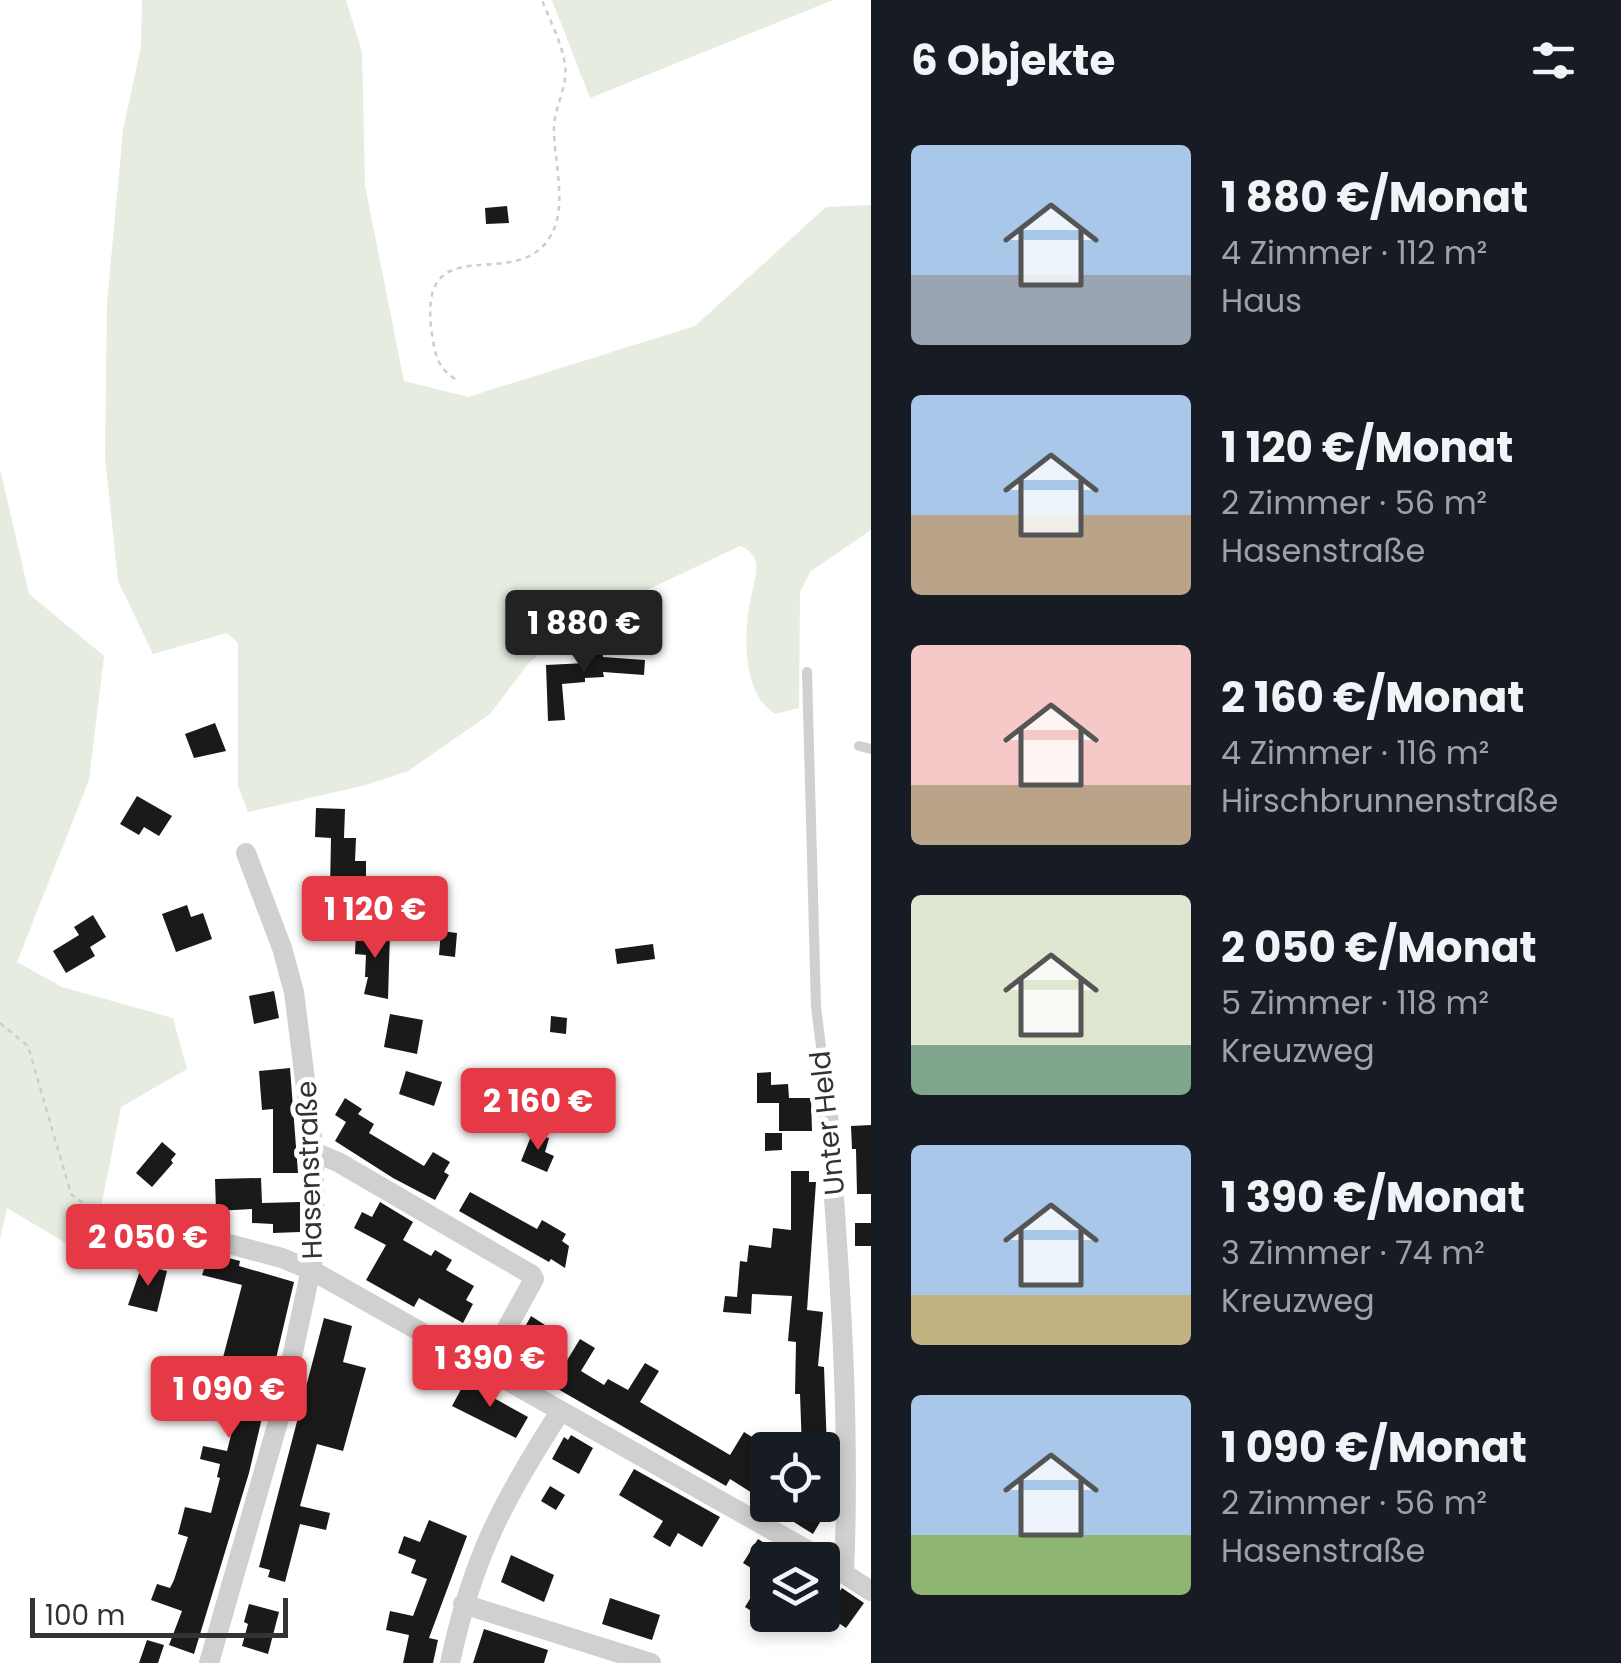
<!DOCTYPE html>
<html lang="de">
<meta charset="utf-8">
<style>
:root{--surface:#171b24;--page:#20242c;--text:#f1f3f6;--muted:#9ea1a6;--accent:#e63946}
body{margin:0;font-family:Poppins,sans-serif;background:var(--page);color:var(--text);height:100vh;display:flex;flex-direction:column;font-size:38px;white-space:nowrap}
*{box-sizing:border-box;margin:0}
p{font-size:32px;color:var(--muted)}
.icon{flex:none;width:55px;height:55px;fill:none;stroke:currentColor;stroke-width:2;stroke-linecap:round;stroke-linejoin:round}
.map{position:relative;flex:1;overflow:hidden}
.details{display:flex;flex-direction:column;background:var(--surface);width:750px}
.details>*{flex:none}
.buttons{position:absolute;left:750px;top:1432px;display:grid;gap:20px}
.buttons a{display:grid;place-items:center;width:90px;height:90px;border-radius:10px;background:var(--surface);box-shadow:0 5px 15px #0003;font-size:50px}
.scale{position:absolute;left:30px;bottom:25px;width:258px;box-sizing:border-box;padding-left:10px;border:5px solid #333;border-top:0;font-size:28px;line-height:35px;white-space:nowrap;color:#333;-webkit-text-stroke:8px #fff;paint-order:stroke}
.price{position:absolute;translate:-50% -85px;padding:0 22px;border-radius:10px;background:var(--accent);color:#fff;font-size:32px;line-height:65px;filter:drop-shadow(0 2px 5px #0008)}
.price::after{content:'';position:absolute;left:50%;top:60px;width:30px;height:22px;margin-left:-15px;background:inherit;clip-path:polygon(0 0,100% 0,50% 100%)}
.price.current{background:#222;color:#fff}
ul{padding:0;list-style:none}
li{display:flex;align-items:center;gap:30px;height:250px;padding:0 40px}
li span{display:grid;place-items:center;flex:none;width:280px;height:200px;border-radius:10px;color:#555}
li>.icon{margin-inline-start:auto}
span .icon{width:120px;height:120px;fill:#fffc;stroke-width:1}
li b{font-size:42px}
h2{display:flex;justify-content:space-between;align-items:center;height:120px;padding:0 40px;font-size:42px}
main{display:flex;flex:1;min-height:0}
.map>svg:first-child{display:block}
</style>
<main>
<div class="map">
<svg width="871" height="1663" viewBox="0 0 871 1663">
<rect width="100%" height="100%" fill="#fff"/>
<g fill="#e6ecdf">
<path d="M142,0h204l16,52 3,134 39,195 64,16 227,-71 131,-119 45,-2v325l-60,41 -11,21 -1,116 -24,6c-33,-21 -31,-78 -25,-112 2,-12 8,-29 6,-40 -2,-9 -9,-13 -16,-16l-173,82 -39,36 -38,50 -82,57 -42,14 -118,27 -10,-26v-143l-11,-10 -74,21 -35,-73 -13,-124 2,-154 16,-173 18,-83z"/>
<path d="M552,0h281l-243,98z"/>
<path d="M0,469l29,125 75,62 -15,124 -72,182 45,25 111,31 14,51 -66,38 -30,151 -84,-50 -7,31z"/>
</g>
<g fill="#1a1a1a">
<path d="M507,206l2,17 -23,1 -1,-16z"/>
<path d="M602,642l1,15 42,3 -1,15 -41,-3 1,5 -19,1v4l-23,2 3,36 -17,1 -2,-56 40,-2 -1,-20z"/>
<path d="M215,723l11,28 -32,7 -9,-24z"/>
<path d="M137,796l35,20 -13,20 -15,-9 -5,8 -19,-11z"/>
<path d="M316,808l29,1 -1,29h12l-1,23h11v29l-36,-1 1,-51 -16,-1z"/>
<path d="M187,905l4,12 12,-4 9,26 -36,13 -14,-38z"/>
<path d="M93,915l13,22 -16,10 5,9 -29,17 -13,-22 26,-16 -5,-8z"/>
<path d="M356,930l34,2 -2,67 -24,-5 4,-17h-3l1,-22 -11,-1z"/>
<path d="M441,931l16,2 -2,24 -16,-2z"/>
<path d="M653,944l2,15 -38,5 -2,-15z"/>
<path d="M274,991l5,27 -25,6 -5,-28z"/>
<path d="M390,1014l33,6 -6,34 -33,-7z"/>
<path d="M551,1016l16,2 -1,16 -16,-2z"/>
<path d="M290,1068l8,105h-25v-64l-11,1 -3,-39z"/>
<path d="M406,1071l36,11 -8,24 -35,-12z"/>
<path d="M771,1072v13l17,-1 1,14h22l1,33h-33v-28h-22v-30z"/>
<path d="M345,1098l17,11 -4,5 16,10 -5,9 55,33 9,-14 17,10 -6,10 5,3 -14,25 -42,-22 -58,-37 11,-19 -11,-7z"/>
<path d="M871,1125v69h-14l-1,-45h-4l-1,-23z"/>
<path d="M765,1133h17v17l-17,1z"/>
<path d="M532,1134l17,4 -4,14 9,4 -7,16 -26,-11z"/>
<path d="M162,1142l14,12 -5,6 2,3 -21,24 -16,-14z"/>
<path d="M791,1171h18v11h7l-9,128 16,2 -5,54 6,1 3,83h-25l-2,-56h-5l1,-52 -8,-1 4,-45 -40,-2 -1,20 -28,-2 2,-16 12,1 3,-36 7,1 2,-17 22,3 2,-20 18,2z"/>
<path d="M261,1178l1,25 38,-1v30l-27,1v-9l-21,-1v-14l-36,2 -1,-32z"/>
<path d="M470,1192l67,37 5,-9 24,14 -4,7 7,5 -4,22 -14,-9 -2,3 -90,-51z"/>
<path d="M380,1202l33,20 -10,18 28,16 4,-6 17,10 -6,10 28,16 -8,14 7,4 -10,19 -44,-25 -5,9 -48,-27 20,-35 -32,-17 8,-16 10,5z"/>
<rect x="855" y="1223" width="16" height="23"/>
<path d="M197,1250l43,11 -1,5 55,16 -45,191 -55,181 -25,-9 13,-34 -31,-11 6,-16 13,4 4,-8 14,-43 -10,-3 7,-27 26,6 9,-35 -3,-1 3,-13 -20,-5 3,-13 24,5 7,-28 -12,-3 4,-16 14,4 7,-33 -27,-6 22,-84 -40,-10 4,-12 -12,-3z"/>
<path d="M142,1265l25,6 -10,41 -29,-7z"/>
<path d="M531,1316l14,9 -11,18 32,19 14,-23 15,9 -14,23 23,14 4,-6 20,11 17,-27 14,8 -19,31 90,53 14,-23 26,16 -9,14 7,4v37l-38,-24 -4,7 -215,-124 4,-7 -4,-3z"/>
<path d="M324,1318l28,8 -9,36 23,6 -23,83 -26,-7 -17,62 30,7 -4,17 -26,-6 -15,58 -17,-5 2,-7 -11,-3z"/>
<path d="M451,1366l14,8 -9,16 -15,-7z"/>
<path d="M465,1382l63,35 -12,21 -64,-32z"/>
<path d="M571,1435l22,13 -14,26 -27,-15 12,-22 4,3z"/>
<path d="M634,1469l86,48 -18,30 -24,-14 -8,14 -17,-10 10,-16 -44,-26z"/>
<path d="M550,1486l15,9 -9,15 -15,-9z"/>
<path d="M797,1505h17l12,7 -13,22 -24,-15z"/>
<path d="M429,1520l38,16 -38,102 9,2 -5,23h-30l6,-28 -23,-5 4,-19 23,5 14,-37 -16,-6 5,-13 -18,-7 6,-17 16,6z"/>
<path d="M758,1539l33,21h-23v49l-6,9 -17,-11 19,-31 -21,-13z"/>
<path d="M511,1555l43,20 -10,27 -43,-20z"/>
<path d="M842,1588l22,15 -18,25 -22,-15z"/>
<path d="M610,1598l50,17 -8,25 -50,-16z"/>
<path d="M249,1604l30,8 -11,42 -26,-8 6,-22 -4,-2z"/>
<path d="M484,1629l64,21 -4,13h-71z"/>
<path d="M147,1640l17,5 -6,18h-19z"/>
</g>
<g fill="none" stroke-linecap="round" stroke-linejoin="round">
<g stroke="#cdcdcd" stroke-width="2.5" stroke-dasharray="5 5" stroke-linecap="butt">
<path d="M455,379c-18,-12 -20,-25 -23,-45 -16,-109 79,-41 116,-94 22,-31 5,-79 6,-114 1,-20 14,-40 11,-61 -3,-22 -15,-44 -23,-65"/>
<path d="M0,1023l28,23 43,148c28,24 70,28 105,36"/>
</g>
<g stroke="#d0d0d0" stroke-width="10">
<path d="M807,672l9,335 10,80"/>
<path d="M859,746l12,3"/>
</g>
<g stroke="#d0d0d0" stroke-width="20">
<path d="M826,1087c12,162 25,324 18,486"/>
<path d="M314,1152l24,10 194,113 2,4 -49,89"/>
<path d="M195,1235l87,23 31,13 496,280 62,40"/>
<path d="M463,1604l188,59"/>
<path d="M209,1663l69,-241 36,-167v-103l-20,-160 -12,-44 -36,-95"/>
<path d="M450,1663c22,-104 53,-163 110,-251"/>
</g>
</g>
<g text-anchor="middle" stroke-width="10" stroke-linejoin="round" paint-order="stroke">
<g font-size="28" fill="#333" stroke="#fff">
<text transform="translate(827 1123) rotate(-96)" y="10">Unter Held</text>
<text transform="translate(309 1170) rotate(-92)" y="10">Hasenstraße</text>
</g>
</g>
</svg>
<div class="buttons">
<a><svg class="icon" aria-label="locate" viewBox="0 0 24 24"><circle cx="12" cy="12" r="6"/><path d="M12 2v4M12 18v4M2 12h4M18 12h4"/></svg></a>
<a><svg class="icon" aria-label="layers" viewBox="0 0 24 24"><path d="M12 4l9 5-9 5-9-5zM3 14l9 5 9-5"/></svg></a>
</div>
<div class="scale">100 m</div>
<b class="price current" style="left:584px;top:675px">1 880 €</b>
<b class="price" style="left:375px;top:961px">1 120 €</b>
<b class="price" style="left:538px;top:1153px">2 160 €</b>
<b class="price" style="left:148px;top:1289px">2 050 €</b>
<b class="price" style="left:490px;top:1410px">1 390 €</b>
<b class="price" style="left:229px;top:1441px">1 090 €</b>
</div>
<section class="details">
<h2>6 Objekte<svg class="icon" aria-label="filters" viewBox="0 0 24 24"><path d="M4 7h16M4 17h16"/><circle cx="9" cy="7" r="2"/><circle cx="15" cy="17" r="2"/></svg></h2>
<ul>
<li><span style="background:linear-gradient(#a9c7e8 65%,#9aa5b1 0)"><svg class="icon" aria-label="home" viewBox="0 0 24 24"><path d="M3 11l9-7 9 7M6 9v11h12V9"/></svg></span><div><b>1 880 €/Monat</b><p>4 Zimmer · 112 m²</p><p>Haus</p></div></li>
<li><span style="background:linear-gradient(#a9c7e8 60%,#b9a48a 0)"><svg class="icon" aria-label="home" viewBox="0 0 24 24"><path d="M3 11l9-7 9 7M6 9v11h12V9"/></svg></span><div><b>1 120 €/Monat</b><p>2 Zimmer · 56 m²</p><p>Hasenstraße</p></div></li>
<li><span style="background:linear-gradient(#f6c9c9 70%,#b9a48a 0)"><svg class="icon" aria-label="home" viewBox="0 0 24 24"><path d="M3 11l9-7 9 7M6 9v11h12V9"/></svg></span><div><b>2 160 €/Monat</b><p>4 Zimmer · 116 m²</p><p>Hirschbrunnenstraße</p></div></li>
<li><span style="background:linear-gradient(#dfe7d0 75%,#7fa58c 0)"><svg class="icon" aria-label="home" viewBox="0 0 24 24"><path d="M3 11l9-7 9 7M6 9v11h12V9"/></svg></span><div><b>2 050 €/Monat</b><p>5 Zimmer · 118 m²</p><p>Kreuzweg</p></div></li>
<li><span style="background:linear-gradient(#a9c7e8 75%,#c2b280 0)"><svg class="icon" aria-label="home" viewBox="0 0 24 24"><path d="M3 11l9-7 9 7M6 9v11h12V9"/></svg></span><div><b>1 390 €/Monat</b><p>3 Zimmer · 74 m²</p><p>Kreuzweg</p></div></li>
<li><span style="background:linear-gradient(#a9c7e8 70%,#8fb573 0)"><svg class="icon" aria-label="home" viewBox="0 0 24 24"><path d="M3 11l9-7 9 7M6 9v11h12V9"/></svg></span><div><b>1 090 €/Monat</b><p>2 Zimmer · 56 m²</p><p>Hasenstraße</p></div></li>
</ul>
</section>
</main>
